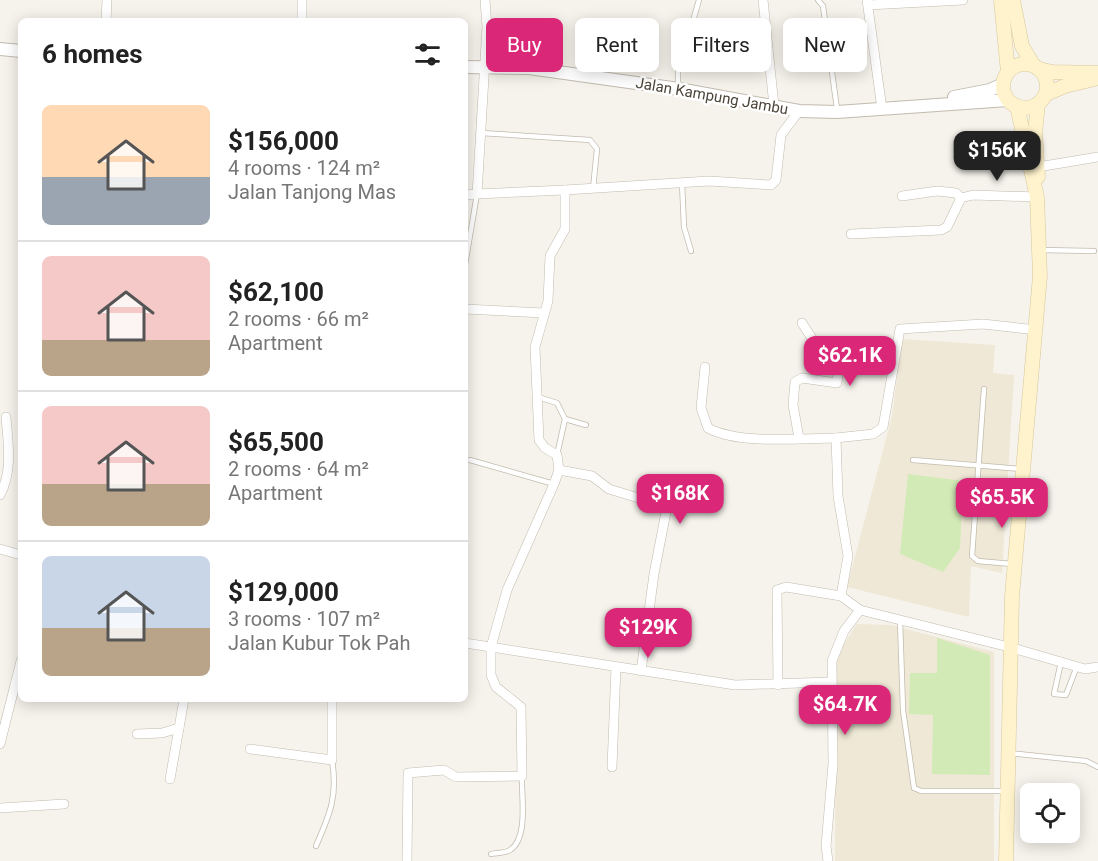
<!DOCTYPE html>
<meta charset="utf-8">
<style>
:root{--surface:#fff;--page:#f2f2f2;--text:#222;--muted:#767676;--line:#e0e0e0;--accent:#db2777}
body{margin:0;font-family:Roboto,sans-serif;background:var(--page);color:var(--text);height:100vh;display:flex;flex-direction:column;font-size:22px;white-space:nowrap}
*{box-sizing:border-box;margin:0}
p{font-size:20px;color:var(--muted)}
.icon{flex:none;width:33px;height:33px;fill:none;stroke:currentColor;stroke-width:2;stroke-linecap:round;stroke-linejoin:round}
.map{position:relative;flex:1;overflow:hidden}
.sheet{position:absolute;left:18px;top:18px;width:450px;height:684px;display:flex;flex-direction:column;background:var(--surface);border-radius:9px;box-shadow:0 3px 15px #0003}
.sheet>*{flex:none}
.hud{position:absolute;left:486px;top:18px;width:522px;height:54px;display:flex;gap:12px}
.controls{position:absolute;left:1020px;top:783px;display:grid;gap:12px}
.controls a{display:grid;place-items:center;width:60px;height:60px;border-radius:9px;background:var(--surface);box-shadow:0 3px 15px #0003;font-size:30px}
.price{position:absolute;translate:-50% -51px;padding:0 14px;border-radius:12px;background:var(--accent);color:#fff;font-size:20px;line-height:39px;filter:drop-shadow(0 2px 3px #0008)}
.price::after{content:'';position:absolute;left:50%;top:36px;width:18px;height:14px;margin-left:-9px;background:inherit;clip-path:polygon(0 0,100% 0,50% 100%)}
.price.on{background:#222;color:#fff}
ul{padding:0;list-style:none}
li{display:flex;align-items:center;gap:18px;height:150px;padding:0 24px}
li+li{border-top:2px solid var(--line)}
li span{display:grid;place-items:center;flex:none;width:168px;height:120px;border-radius:9px;color:#555}
li>.icon{margin-inline-start:auto}
span .icon{width:72px;height:72px;fill:#fffc;stroke-width:1}
li b{font-size:26px}
h2{display:flex;justify-content:space-between;align-items:center;height:72px;padding:0 24px;font-size:26px}
.tag{padding:0 21px;border-radius:9px;background:var(--surface);box-shadow:0 3px 15px #0003;font-size:21px;line-height:54px}
.tag.on{background:var(--accent);color:#fff}
.map>svg:first-child{display:block}
</style>
<div class="map">
<svg width="1098" height="861" viewBox="0 0 1098 861">
<rect width="100%" height="100%" fill="#f6f3ec"/>
<g fill="#efe8d6">
<path d="M902,339l93,6 -2,28 21,2 -12,198 -31,-7 -2,51 -122,-30 45,-171z"/>
<path d="M857,624l34,1 103,27v209h-159l1,-198 5,-15z"/>
</g>
<g fill="#d2eab5">
<path d="M908,474l55,7 -3,67 -17,24 -43,-18z"/>
<path d="M937,638l53,17v120l-58,-1 1,-59 -24,-1 1,-41h27z"/>
</g>
<g fill="none" stroke-linecap="round" stroke-linejoin="round">
<g stroke="#c2bbae" stroke-width="6">
<g id="service">
<path d="M818,0l5,6 14,103"/>
<path d="M678,87v-15l21,-72"/>
<path d="M481,133l109,7 7,9 -4,40"/>
<path d="M682,183l2,44 7,24"/>
<path d="M1040,250l54,1"/>
<path d="M465,265l12,-71"/>
<path d="M840,359l55,2"/>
<path d="M984,389l-12,167 6,5 34,3"/>
<path d="M538,397l19,6 8,16 21,6"/>
<path d="M557,455l8,-36"/>
<path d="M470,460l84,24"/>
<path d="M913,460l108,9"/>
<path d="M900,620l3,90 11,78 7,3h84"/>
<path d="M1061,662l-7,32 12,1 11,-29"/>
<path d="M1009,753l77,8 12,6"/>
<path d="M316,846c14,-32 22,-50 16,-86"/>
<path d="M491,854c6,-1 14,-1 19,-4 19,-12 11,-55 12,-74"/>
</g>
</g>
<g stroke="#c2bbae" stroke-width="10">
<g id="minor">
<path d="M302,0v21"/>
<path d="M763,0l11,106"/>
<path d="M867,0l15,109"/>
<path d="M868,5l95,-5"/>
<path d="M106,21l1,-21"/>
<path d="M1038,167l60,-10"/>
<path d="M565,190l144,-9 62,4 5,-5 5,-45 18,-24"/>
<path d="M465,195l12,-1"/>
<path d="M902,196l35,-5 19,2 5,5"/>
<path d="M851,234l90,-4 6,-3 14,-29 12,-3 64,2"/>
<path d="M465,309l79,4"/>
<path d="M1037,330l-54,-6 -83,5 -17,98 -10,7 -37,4 2,58 10,60 -7,40 19,14 149,37 76,22 13,-2"/>
<path d="M705,367l-4,41 7,20c31,17 93,10 128,10"/>
<path d="M799,438l-6,-33 2,-23 7,-4 35,5 3,-24 -8,-11 -19,-8 -11,-17"/>
<path d="M559,470l33,6 17,13 49,15 8,8 -12,62 -13,97"/>
<path d="M0,495c13,-24 8,-52 6,-78"/>
<path d="M0,549l21,6"/>
<path d="M465,643l270,42 96,-3"/>
<path d="M778,685l-1,-95 9,-3 55,9"/>
<path d="M137,734l25,-1 17,-5 5,-29"/>
<path d="M0,744l21,-83"/>
<path d="M250,749l82,11v-61"/>
<path d="M612,767l4,-100"/>
<path d="M170,779l9,-51"/>
<path d="M0,808l64,-4"/>
<path d="M407,861l1,-88 36,-3 12,7 66,-1 -1,-69 -25,-20 -5,-12v-28l16,-57 47,-106 5,-14 -2,-15 -12,-7 -6,-8 -4,-93 13,-46 2,-45 15,-27v-39l-88,4 10,-167 -2,-27"/>
<path d="M828,861l-2,-15 7,-82 -1,-103 12,-30 16,-21"/>
</g>
</g>
<g stroke="#c2bbae" stroke-width="14">
<g id="tertiary">
<path d="M0,49l21,2"/>
<path d="M465,67l64,1 150,21 120,22 38,1 171,-12"/>
<path d="M954,97l36,-7 13,-6"/>
</g>
</g>
<g stroke="#d6c79b" stroke-width="15">
<g id="secondary">
<path d="M1001,0l7,72"/>
<path d="M1013,0l9,46 12,20"/>
<circle cx="1025" cy="86" r="22"/>
<path d="M1039,69l13,3 46,1"/>
<path d="M1046,94l19,-8 33,-8"/>
<path d="M1038,104l-3,29 3,44"/>
<path d="M1006,861l6,-265 28,-320 -3,-79 -20,-91"/>
</g>
</g>
<use href="#service" stroke="#fff" stroke-width="4.5"/>
<use href="#minor" stroke="#fff" stroke-width="9"/>
<use href="#tertiary" stroke="#fff" stroke-width="12"/>
<use href="#secondary" stroke="#fff3cd" stroke-width="14"/>
</g>
<g text-anchor="middle" stroke-width="5" stroke-linejoin="round" paint-order="stroke">
<g font-size="15" fill="#4b4439" stroke="#fff">
<text transform="translate(712 96) rotate(10)" y="5">Jalan Kampung Jambu</text>
</g>
</g>
</svg>
<div class="controls">
<a><svg class="icon" aria-label="locate" viewBox="0 0 24 24"><circle cx="12" cy="12" r="6"/><path d="M12 2v4M12 18v4M2 12h4M18 12h4"/></svg></a>
</div>
<b class="price on" style="left:997px;top:182px">$156K</b>
<b class="price" style="left:850px;top:387px">$62.1K</b>
<b class="price" style="left:680px;top:525px">$168K</b>
<b class="price" style="left:1002px;top:529px">$65.5K</b>
<b class="price" style="left:648px;top:659px">$129K</b>
<b class="price" style="left:845px;top:736px">$64.7K</b>
<div class="hud">
<a class="tag on">Buy</a>
<a class="tag">Rent</a>
<a class="tag">Filters</a>
<a class="tag">New</a>
</div>
<section class="sheet">
<h2>6 homes<svg class="icon" aria-label="filters" viewBox="0 0 24 24"><path d="M4 7h16M4 17h16"/><circle cx="9" cy="7" r="2"/><circle cx="15" cy="17" r="2"/></svg></h2>
<ul>
<li><span style="background:linear-gradient(#ffd9b3 60%,#9aa5b1 0)"><svg class="icon" aria-label="home" viewBox="0 0 24 24"><path d="M3 11l9-7 9 7M6 9v11h12V9"/></svg></span><div><b>$156,000</b><p>4 rooms · 124 m²</p><p>Jalan Tanjong Mas</p></div></li>
<li><span style="background:linear-gradient(#f6c9c9 70%,#b9a48a 0)"><svg class="icon" aria-label="home" viewBox="0 0 24 24"><path d="M3 11l9-7 9 7M6 9v11h12V9"/></svg></span><div><b>$62,100</b><p>2 rooms · 66 m²</p><p>Apartment</p></div></li>
<li><span style="background:linear-gradient(#f6c9c9 65%,#b9a48a 0)"><svg class="icon" aria-label="home" viewBox="0 0 24 24"><path d="M3 11l9-7 9 7M6 9v11h12V9"/></svg></span><div><b>$65,500</b><p>2 rooms · 64 m²</p><p>Apartment</p></div></li>
<li><span style="background:linear-gradient(#c9d6e8 60%,#b9a48a 0)"><svg class="icon" aria-label="home" viewBox="0 0 24 24"><path d="M3 11l9-7 9 7M6 9v11h12V9"/></svg></span><div><b>$129,000</b><p>3 rooms · 107 m²</p><p>Jalan Kubur Tok Pah</p></div></li>
</ul>
</section>
</div>
